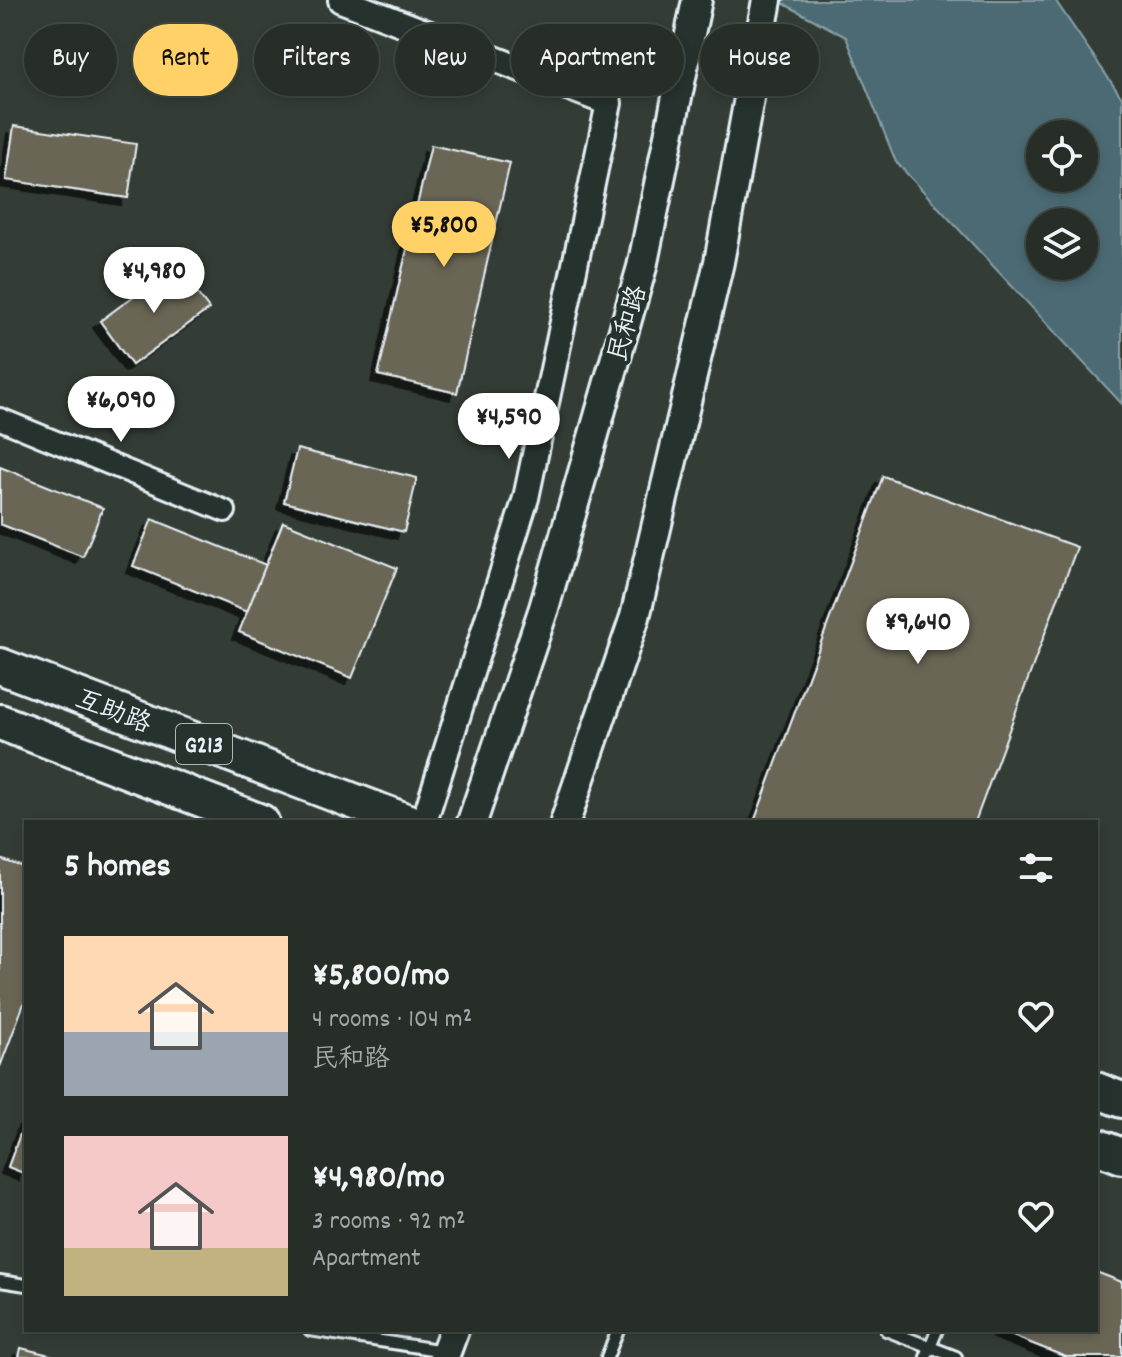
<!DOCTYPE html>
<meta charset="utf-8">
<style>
:root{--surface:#272e28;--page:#333a34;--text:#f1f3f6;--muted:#a4a8a8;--line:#434a45;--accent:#ffd166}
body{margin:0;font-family:Dekko,"LXGW WenKai TC",sans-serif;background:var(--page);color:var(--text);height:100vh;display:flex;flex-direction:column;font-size:30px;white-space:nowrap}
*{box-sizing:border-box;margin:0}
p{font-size:26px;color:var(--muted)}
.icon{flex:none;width:44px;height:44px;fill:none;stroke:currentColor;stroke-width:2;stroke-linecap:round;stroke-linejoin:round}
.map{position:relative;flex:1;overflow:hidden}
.panel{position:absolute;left:24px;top:820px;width:1074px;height:512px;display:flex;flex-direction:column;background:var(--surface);border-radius:0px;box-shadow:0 4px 12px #0003,0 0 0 2px var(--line)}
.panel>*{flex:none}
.top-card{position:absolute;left:24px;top:24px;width:1074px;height:72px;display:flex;gap:16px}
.buttons{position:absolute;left:1026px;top:120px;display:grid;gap:16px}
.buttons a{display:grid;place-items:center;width:72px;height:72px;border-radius:50%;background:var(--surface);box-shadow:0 4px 12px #0003,0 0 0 2px var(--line);font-size:40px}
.price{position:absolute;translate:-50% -68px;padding:0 18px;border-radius:28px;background:#fff;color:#222;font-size:26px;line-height:52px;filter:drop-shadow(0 2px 4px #0008)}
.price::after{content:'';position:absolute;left:50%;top:48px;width:24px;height:18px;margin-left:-12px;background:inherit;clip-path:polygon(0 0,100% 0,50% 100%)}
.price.on{background:var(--accent);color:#111}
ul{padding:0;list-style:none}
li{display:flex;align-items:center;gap:24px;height:200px;padding:0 40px}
li span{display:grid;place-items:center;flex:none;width:224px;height:160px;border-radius:0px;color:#555}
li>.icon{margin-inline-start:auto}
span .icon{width:96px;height:96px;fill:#fffc;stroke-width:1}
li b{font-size:34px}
h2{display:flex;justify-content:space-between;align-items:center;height:96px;padding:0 40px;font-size:34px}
.pill{padding:0 28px;border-radius:36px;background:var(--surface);box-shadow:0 4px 12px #0003,0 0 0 2px var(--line);font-size:28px;line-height:72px}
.pill.on{background:var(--accent);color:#111}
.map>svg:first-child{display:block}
</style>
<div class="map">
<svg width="1122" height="1357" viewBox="0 0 1122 1357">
<defs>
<filter id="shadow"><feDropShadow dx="-7" dy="7" stdDeviation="0" flood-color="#0009"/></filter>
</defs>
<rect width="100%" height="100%" fill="#343d35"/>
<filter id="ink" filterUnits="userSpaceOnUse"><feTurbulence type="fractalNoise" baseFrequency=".0125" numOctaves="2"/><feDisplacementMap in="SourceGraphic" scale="16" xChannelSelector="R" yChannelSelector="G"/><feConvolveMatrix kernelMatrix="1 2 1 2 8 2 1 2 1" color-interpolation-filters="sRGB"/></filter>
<g filter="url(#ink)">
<path fill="#4c6b73" stroke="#8aa1a8" stroke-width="2" fill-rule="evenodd" d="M777,0h278l67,98v306l-226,-242 -50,-125zM1040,134h44v44h-44zM1040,222h44v44h-44z"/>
<g fill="#6b6654" stroke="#e8f1f8" stroke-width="2" filter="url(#shadow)">
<path d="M14,126l122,18 -8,54 -122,-18z"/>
<path d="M431,145l79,18 -53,230 -79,-18z"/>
<path d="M176,265l33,44 -77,56 -32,-44z"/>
<path d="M297,449l120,29 -13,54 -120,-30z"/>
<path d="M0,467l103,41 -20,49 -83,-33z"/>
<path d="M883,476l194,71 -102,275h-221z"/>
<path d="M152,519l114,46 -19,47 -114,-46z"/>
<path d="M283,522l114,46 -45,110 -113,-46z"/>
<path d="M0,859l26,9v130l-26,69z"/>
<path d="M26,1118v56l-18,-7z"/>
<path d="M1096,1272l26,10v75h-56l-68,-27h98z"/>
<path d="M21,1348l37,9h-39z"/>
</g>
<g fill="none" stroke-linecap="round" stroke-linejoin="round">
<g stroke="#e8f1f8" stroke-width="16">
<g id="service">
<path d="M0,1281l26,4"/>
<path d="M310,1330l134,21"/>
<path d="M886,1330l70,27"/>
<path d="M607,1357l11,-27"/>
<path d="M926,1357l11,-27"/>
</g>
</g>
<g stroke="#e8f1f8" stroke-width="26">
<path id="minor" d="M0,419l225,92"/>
</g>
<g stroke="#e8f1f8" stroke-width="30">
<path id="tertiary" d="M341,0l268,103 -83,395 -102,324"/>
</g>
<g stroke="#e8f1f8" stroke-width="34">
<g id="secondary">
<path d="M472,822l72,-214 98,-341 55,-267"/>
<path d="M565,822l70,-205 84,-355 48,-262"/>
<path d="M444,1357l10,-27"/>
</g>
</g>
<g stroke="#e8f1f8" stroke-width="40">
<g id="trunk">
<path d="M0,666l408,156"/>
<path d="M0,722l261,100"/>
<path d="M1096,1090l26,10"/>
<path d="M1096,1146l26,10"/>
</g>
</g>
<use href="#service" stroke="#26332d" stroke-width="10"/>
<use href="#minor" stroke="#26332d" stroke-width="20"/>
<use href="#tertiary" stroke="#26332d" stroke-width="24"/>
<use href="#secondary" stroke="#26332d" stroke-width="28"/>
<use href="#trunk" stroke="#26332d" stroke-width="34"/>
</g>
</g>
<g text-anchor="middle" stroke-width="8" stroke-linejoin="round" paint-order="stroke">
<rect fill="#26332d" stroke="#aeb8bb" stroke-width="2" x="176" y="724" width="56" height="40" rx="6"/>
<g font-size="24" font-weight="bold" fill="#e8f1f8">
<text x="204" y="752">G213</text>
</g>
<g font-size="26" fill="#e8f1f8" stroke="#26332d">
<text transform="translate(626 323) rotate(-74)" y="9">民和路</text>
<text transform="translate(114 710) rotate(21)" y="9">互助路</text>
</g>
</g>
</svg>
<div class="buttons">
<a><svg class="icon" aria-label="locate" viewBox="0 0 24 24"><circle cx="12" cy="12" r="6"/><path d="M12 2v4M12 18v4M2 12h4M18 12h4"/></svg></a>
<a><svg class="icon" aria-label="layers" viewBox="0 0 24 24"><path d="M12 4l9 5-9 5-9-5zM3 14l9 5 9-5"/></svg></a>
</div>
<b class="price on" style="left:444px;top:269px">¥5,800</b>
<b class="price" style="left:154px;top:315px">¥4,980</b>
<b class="price" style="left:121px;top:444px">¥6,090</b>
<b class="price" style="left:509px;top:461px">¥4,590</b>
<b class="price" style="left:918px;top:666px">¥9,640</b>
<div class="top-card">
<a class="pill">Buy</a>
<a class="pill on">Rent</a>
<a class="pill">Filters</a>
<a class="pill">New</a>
<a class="pill">Apartment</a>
<a class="pill">House</a>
</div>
<section class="panel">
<h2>5 homes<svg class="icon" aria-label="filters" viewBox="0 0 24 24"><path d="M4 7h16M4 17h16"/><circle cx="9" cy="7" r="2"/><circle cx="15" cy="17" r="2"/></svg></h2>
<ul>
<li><span style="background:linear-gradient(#ffd9b3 60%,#9aa5b1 0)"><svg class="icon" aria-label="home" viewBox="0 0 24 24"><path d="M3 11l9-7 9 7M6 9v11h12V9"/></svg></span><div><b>¥5,800/mo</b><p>4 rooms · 104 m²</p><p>民和路</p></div><svg class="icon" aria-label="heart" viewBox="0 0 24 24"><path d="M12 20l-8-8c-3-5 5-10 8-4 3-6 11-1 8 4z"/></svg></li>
<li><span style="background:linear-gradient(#f6c9c9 70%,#c2b280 0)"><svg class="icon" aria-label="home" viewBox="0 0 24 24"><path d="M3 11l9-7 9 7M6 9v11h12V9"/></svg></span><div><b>¥4,980/mo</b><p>3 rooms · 92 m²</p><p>Apartment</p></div><svg class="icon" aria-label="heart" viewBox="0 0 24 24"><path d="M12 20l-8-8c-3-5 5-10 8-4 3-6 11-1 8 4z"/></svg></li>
</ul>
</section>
</div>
